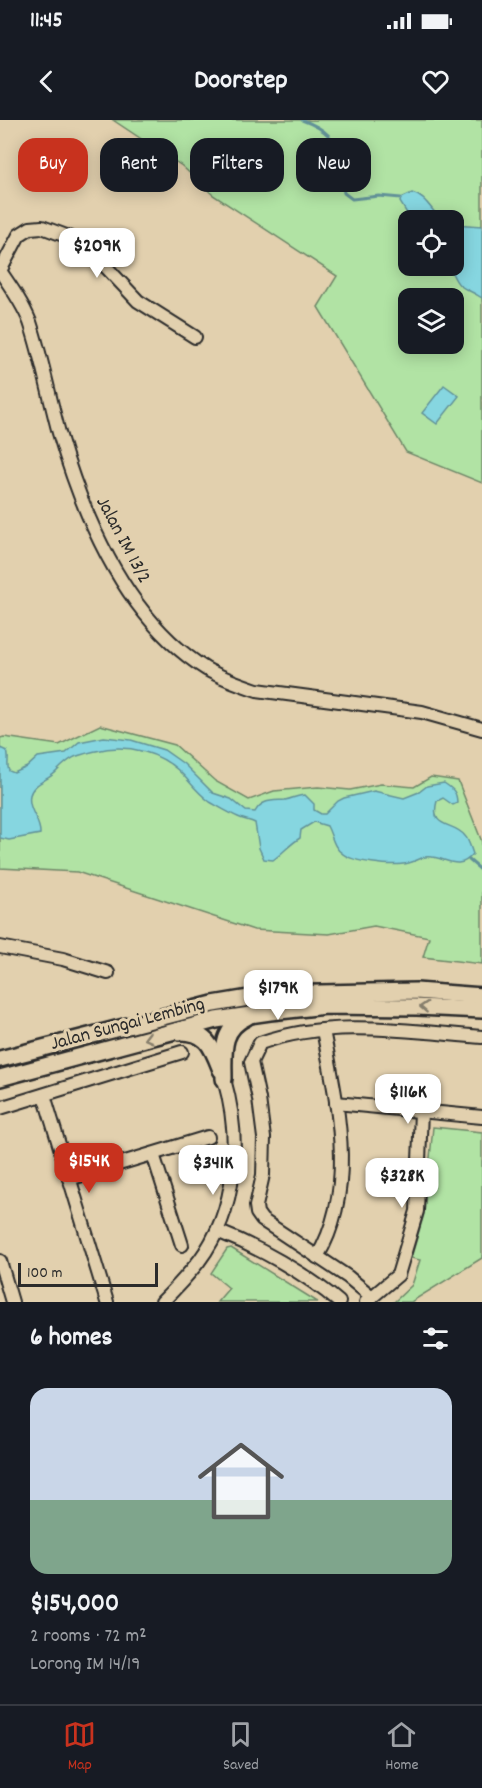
<!DOCTYPE html>
<meta charset="utf-8">
<style>
:root{--surface:#171b24;--page:#20242c;--text:#f1f3f6;--muted:#9ea1a6;--line:#363941;--accent:#c8321e}
body{margin:0;font-family:Dekko,sans-serif;background:var(--page);color:var(--text);height:100vh;display:flex;flex-direction:column;font-size:22px;white-space:nowrap}
*{box-sizing:border-box;margin:0}
p{font-size:20px;color:var(--muted)}
.icon{flex:none;width:33px;height:33px;fill:none;stroke:currentColor;stroke-width:2;stroke-linecap:round;stroke-linejoin:round}
.map{position:relative;height:1182px;overflow:hidden}
.sheet{display:flex;flex-direction:column;background:var(--surface);flex:1}
.sheet>*{flex:none}
.guide{position:absolute;left:18px;top:18px;width:447px;height:54px;display:flex;gap:12px}
.buttons{position:absolute;left:398px;top:90px;display:grid;gap:12px}
.buttons a{display:grid;place-items:center;width:66px;height:66px;border-radius:12px;background:var(--surface);box-shadow:0 3px 15px #0003;font-size:30px}
.scale{position:absolute;left:18px;bottom:15px;width:140px;box-sizing:border-box;padding-left:6px;border:3px solid #2b2b2b;border-top:0;font-size:16px;line-height:21px;white-space:nowrap;color:#2b2b2b;-webkit-text-stroke:4px #e2d0ae;paint-order:stroke}
.price{position:absolute;translate:-50% -51px;padding:0 14px;border-radius:12px;background:#fff;color:#222;font-size:20px;line-height:39px;filter:drop-shadow(0 2px 3px #0008)}
.price::after{content:'';position:absolute;left:50%;top:36px;width:18px;height:14px;margin-left:-9px;background:inherit;clip-path:polygon(0 0,100% 0,50% 100%)}
.price.selected{background:var(--accent);color:#fff}
ul{padding:0;list-style:none}
li{display:grid;align-content:center;gap:12px;height:318px;padding:0 30px}
li span{display:grid;place-items:center;height:186px;border-radius:18px;color:#555}
li>.icon{margin-inline-start:auto}
span .icon{width:108px;height:108px;fill:#fffc;stroke-width:1}
li b{font-size:26px}
h2{display:flex;justify-content:space-between;align-items:center;height:72px;padding:0 30px;font-size:26px}
.chip{padding:0 21px;border-radius:18px;background:var(--surface);box-shadow:0 3px 15px #0003;font-size:21px;line-height:54px}
.chip.selected{background:var(--accent);color:#fff}
.status{display:flex;justify-content:space-between;align-items:center;height:42px;padding:0 30px;background:var(--surface);direction:ltr}
.status svg{height:16px;fill:currentColor}
header{display:flex;justify-content:space-between;align-items:center;height:78px;padding:0 30px;background:var(--surface);font-size:27px;font-weight:700}
.tab-bar{display:flex;justify-content:space-around;align-items:center;height:84px;border-top:2px solid var(--line);background:var(--surface);font-size:16px;color:var(--muted)}
.tab-bar a{display:grid;justify-items:center;gap:3px}
.tab-bar .selected{color:var(--accent)}
.map>svg:first-child{display:block}
</style>
<div class="status"><b>11:45</b><svg viewBox="0 0 49 12"><path d="M0 12V9h3v3zM5 12V6h3v6zM10 12V3h3v9zM15 12V0h3v12zM26 1h20v11H26zM47 4h2v5h-2z"/></svg></div>
<header><svg class="icon" aria-label="back" viewBox="0 0 24 24"><path d="M15 5l-7 7 7 7"/></svg>Doorstep<svg class="icon" aria-label="heart" viewBox="0 0 24 24"><path d="M12 20l-8-8c-3-5 5-10 8-4 3-6 11-1 8 4z"/></svg></header>
<div class="map">
<svg width="482" height="1182" viewBox="0 0 482 1182">
<rect width="100%" height="100%" fill="#e2d0ae"/>
<filter id="ink" filterUnits="userSpaceOnUse"><feTurbulence type="fractalNoise" baseFrequency=".0167" numOctaves="2"/><feDisplacementMap in="SourceGraphic" scale="12" xChannelSelector="R" yChannelSelector="G"/><feConvolveMatrix kernelMatrix="1 2 1 2 8 2 1 2 1" color-interpolation-filters="sRGB"/></filter>
<g filter="url(#ink)">
<g fill="#b1e3a4" stroke="#6e8768" stroke-width="1.5" fill-rule="evenodd">
<path d="M113,0h369v363l-76,-31 -88,-145 19,-31 -124,-81 -31,-29zM408,100h45v46h-45zM408,178h45v46h-45z"/>
<path d="M100,605l75,20 40,36 34,19 25,-9 44,-4 32,3 31,-6 33,3 17,-10 27,4 24,61v122l-59,-7 6,-20 -55,-11 -45,8 -75,-4 -177,-58 -77,-4v-130l4,-1 55,8z"/>
<path d="M433,1007l49,5v126l-71,44h-17l18,-17 8,-25 -9,-2 13,-44 3,-46h2z"/>
<path d="M231,1128l85,53 2,1h-101l12,-14 -18,-15 16,-24z"/>
</g>
<g fill="#86d6e0" stroke="#629298" stroke-width="1.5">
<path d="M412,73c15,4 19,18 30,27h-17l-17,-5 -8,-13 1,-4z"/>
<path d="M453,104l29,2v72c-21,-14 -22,-5 -33,-32h4z"/>
<path d="M444,265l15,11 -22,28 -15,-11z"/>
<path d="M104,617l27,3 33,10 20,14 29,29 18,6 15,12 9,1c7,-13 17,-11 30,-12 7,-1 13,-5 20,-5l9,9v6l7,4h4l13,-13 6,-3 30,-7 30,7 15,-6 8,-6 17,-3c9,6 13,9 13,20l-4,2 -10,-7 -6,3c-8,29 17,20 28,35 4,4 6,13 8,18 -16,20 -30,0 -48,3 -7,2 -15,7 -22,7 -13,2 -50,-2 -60,-10 -10,-6 -11,-19 -16,-28l-13,-4 -13,8 -1,8c-10,6 -17,15 -27,22l-9,-1 -5,-11 -4,-25c-5,-3 -11,-3 -17,-6 -9,-4 -19,-10 -28,-15 -10,-7 -18,-17 -26,-26 -22,-24 -57,-33 -88,-25 -21,5 -24,5 -39,20 -8,9 -24,12 -27,24 -3,14 11,26 10,39l-31,6 -9,-2v-90l7,3c3,7 -1,14 2,20l5,2 13,-6 11,-10 28,-4 13,-11z"/>
</g>
<g fill="none" stroke-linecap="round" stroke-linejoin="round">
<g stroke="#629298" stroke-width="3">
<path d="M302,0c24,9 34,18 39,44 2,10 1,19 3,29l8,6 27,-3 22,2"/>
<path d="M469,740l13,11"/>
</g>
<g stroke="#2b2b2b" stroke-width="16">
<g id="minor">
<path d="M0,151c11,16 23,33 30,51 12,36 19,74 29,111 25,86 68,187 147,236 16,9 33,15 51,21l165,22 60,17"/>
<path d="M0,151l19,-36 11,-7 12,-1 27,10 22,14 47,50 57,36"/>
<path d="M0,827l63,12 45,14"/>
<path d="M44,975l63,207"/>
<path d="M336,983l146,14"/>
<path d="M0,988l182,-56"/>
<path d="M153,1034l29,91"/>
<path d="M69,1059l139,-42"/>
<path d="M217,1111c41,16 88,42 122,71"/>
<path d="M317,1137c41,-69 20,-153 6,-227"/>
<path d="M0,1141l12,41"/>
<path d="M372,1177l-24,-20 -86,-57 -5,-7 -1,-7 7,-31 1,-37 -5,-39 -8,-37 9,-19c71,-25 148,-12 222,-6"/>
<path d="M162,1182c13,-13 26,-27 37,-41 39,-52 42,-123 25,-182"/>
<path d="M366,1182l32,-27 19,-64 4,-100"/>
</g>
</g>
<g stroke="#2b2b2b" stroke-width="20">
<g id="major">
<path d="M179,912c28,-1 33,15 42,38"/>
<path d="M0,939l213,-55 60,-10 143,-3 66,5"/>
<path d="M0,958l216,-58 54,-8 56,-6 91,1 65,3"/>
<path d="M224,959c0,-26 -4,-50 23,-62"/>
</g>
</g>
<use href="#minor" stroke="#e2d0ae" stroke-width="12"/>
<use href="#major" stroke="#e2d0ae" stroke-width="15"/>
</g>
<defs><path id="oneway-chevron" d="M-2-3.5L2.5 0L-2 3.5" fill="none" stroke-width="1.6" stroke-linecap="round" stroke-linejoin="round" transform="scale(1.5)"/></defs>
<g stroke="#867e6c">
<use href="#oneway-chevron" transform="translate(424 887) rotate(-177)"/>
<use href="#oneway-chevron" transform="translate(148 918) rotate(165)"/>
</g>
</g>
<g text-anchor="middle" stroke-width="6" stroke-linejoin="round" paint-order="stroke">
<g font-size="20" fill="#2b2b2b" stroke="#e2d0ae">
<text transform="translate(125 419) rotate(62)" y="7">Jalan IM 13/2</text>
<text transform="translate(127 902) rotate(-15)" y="7">Jalan Sungai Lembing</text>
</g>
</g>
</svg>
<div class="buttons">
<a><svg class="icon" aria-label="locate" viewBox="0 0 24 24"><circle cx="12" cy="12" r="6"/><path d="M12 2v4M12 18v4M2 12h4M18 12h4"/></svg></a>
<a><svg class="icon" aria-label="layers" viewBox="0 0 24 24"><path d="M12 4l9 5-9 5-9-5zM3 14l9 5 9-5"/></svg></a>
</div>
<div class="scale">100 m</div>
<b class="price" style="left:97px;top:159px">$209K</b>
<b class="price" style="left:278px;top:901px">$179K</b>
<b class="price" style="left:408px;top:1005px">$116K</b>
<b class="price selected" style="left:89px;top:1074px">$154K</b>
<b class="price" style="left:213px;top:1076px">$341K</b>
<b class="price" style="left:402px;top:1089px">$328K</b>
<div class="guide">
<a class="chip selected">Buy</a>
<a class="chip">Rent</a>
<a class="chip">Filters</a>
<a class="chip">New</a>
</div>
</div>
<section class="sheet">
<h2>6 homes<svg class="icon" aria-label="filters" viewBox="0 0 24 24"><path d="M4 7h16M4 17h16"/><circle cx="9" cy="7" r="2"/><circle cx="15" cy="17" r="2"/></svg></h2>
<ul>
<li><span style="background:linear-gradient(#c9d6e8 60%,#7fa58c 0)"><svg class="icon" aria-label="home" viewBox="0 0 24 24"><path d="M3 11l9-7 9 7M6 9v11h12V9"/></svg></span><div><b>$154,000</b><p>2 rooms · 72 m²</p><p>Lorong IM 14/19</p></div></li>
</ul>
</section>
<nav class="tab-bar">
<a class="selected"><svg class="icon" aria-label="map" viewBox="0 0 24 24"><path d="M3 6l6-2 6 2 6-2v14l-6 2-6-2-6 2zM9 4v14M15 6v14"/></svg>Map</a>
<a><svg class="icon" aria-label="saved" viewBox="0 0 24 24"><path d="M7 4h10v16l-5-4-5 4z"/></svg>Saved</a>
<a><svg class="icon" aria-label="home" viewBox="0 0 24 24"><path d="M3 11l9-7 9 7M6 9v11h12V9"/></svg>Home</a>
</nav>
